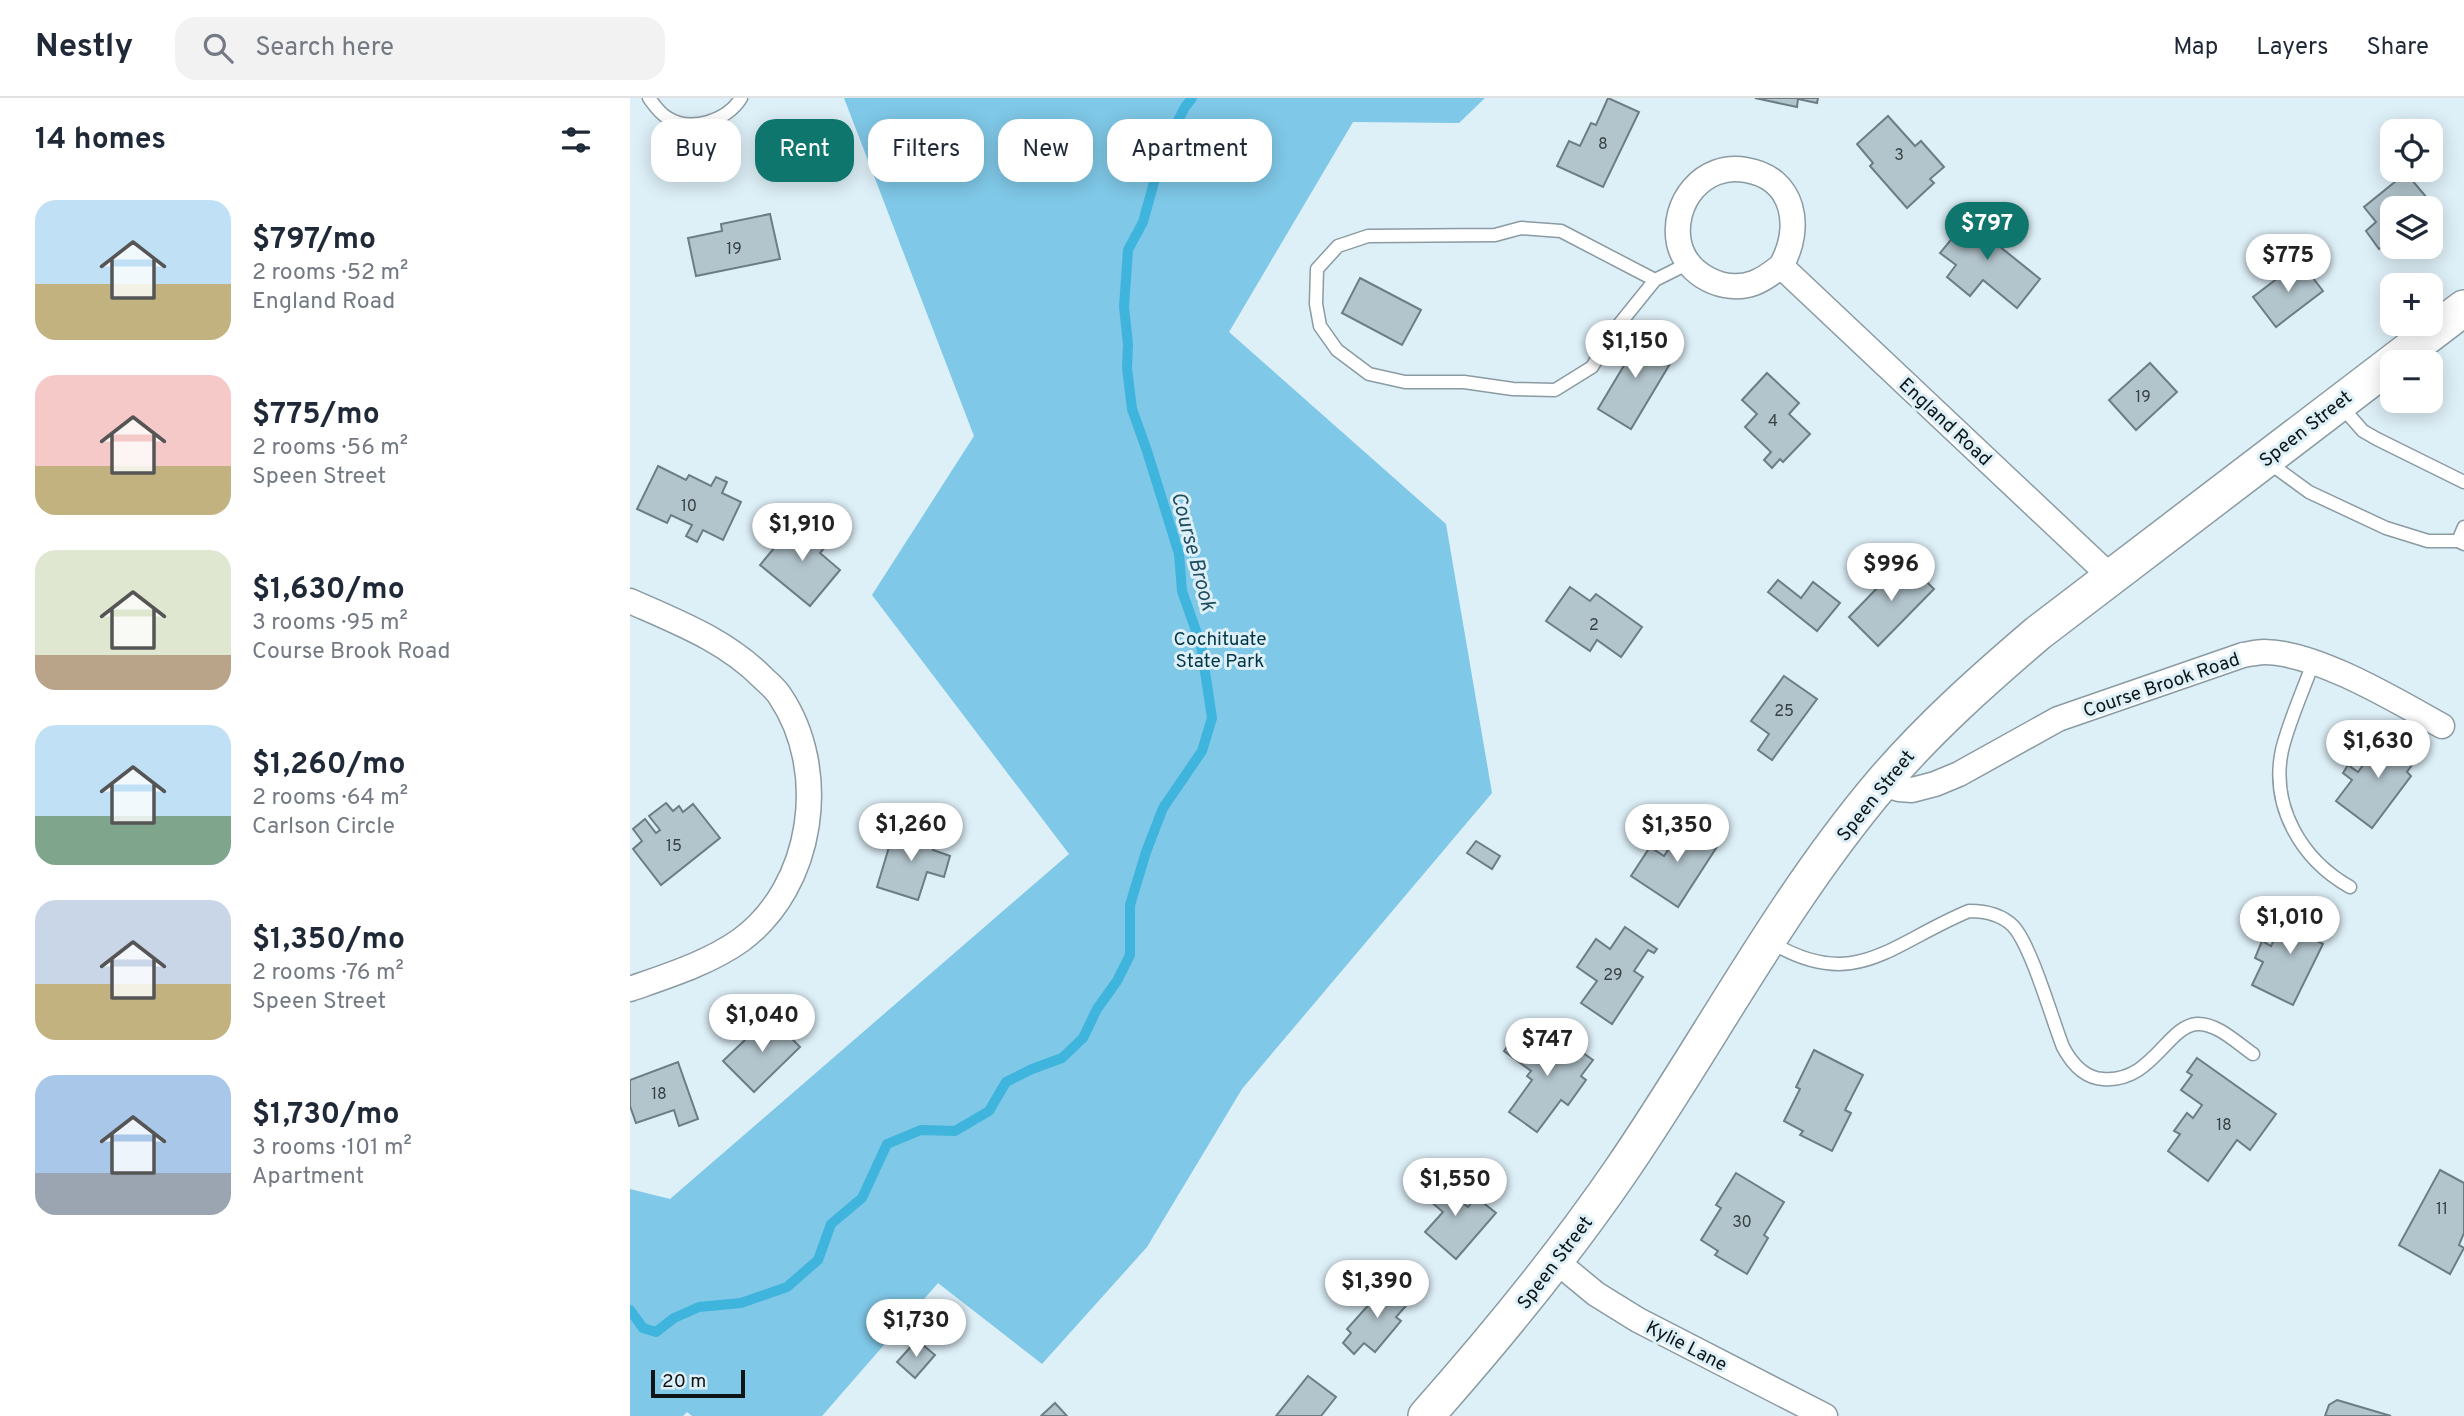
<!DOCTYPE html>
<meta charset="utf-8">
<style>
:root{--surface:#fff;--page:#f2f2f3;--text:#1f2937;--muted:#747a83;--line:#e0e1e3;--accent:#0f766e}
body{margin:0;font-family:Overpass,sans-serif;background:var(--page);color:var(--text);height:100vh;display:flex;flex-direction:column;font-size:26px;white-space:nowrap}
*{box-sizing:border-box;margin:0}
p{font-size:23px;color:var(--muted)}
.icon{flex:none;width:38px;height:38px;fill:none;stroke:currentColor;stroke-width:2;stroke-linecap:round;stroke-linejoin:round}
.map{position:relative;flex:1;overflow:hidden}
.drawer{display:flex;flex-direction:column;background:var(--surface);width:630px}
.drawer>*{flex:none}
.banner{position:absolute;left:21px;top:21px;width:665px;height:63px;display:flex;gap:14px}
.controls{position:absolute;left:1750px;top:21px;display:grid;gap:14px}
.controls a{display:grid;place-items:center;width:63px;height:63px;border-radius:14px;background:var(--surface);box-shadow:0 4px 18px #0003;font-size:35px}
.scale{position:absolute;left:21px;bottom:18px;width:94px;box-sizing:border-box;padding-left:7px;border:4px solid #0e1517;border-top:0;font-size:19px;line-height:24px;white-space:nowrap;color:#0e1517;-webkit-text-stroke:5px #ddeff7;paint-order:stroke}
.price{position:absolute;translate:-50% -60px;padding:0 16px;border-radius:24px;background:#fff;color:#222;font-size:23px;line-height:46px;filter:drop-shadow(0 2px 4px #0008)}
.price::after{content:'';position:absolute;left:50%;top:42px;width:21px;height:16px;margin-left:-10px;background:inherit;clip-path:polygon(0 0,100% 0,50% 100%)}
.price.on{background:var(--accent);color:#fff}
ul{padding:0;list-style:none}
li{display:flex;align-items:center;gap:21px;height:175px;padding:0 35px}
li span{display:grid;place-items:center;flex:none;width:196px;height:140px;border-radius:21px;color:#555}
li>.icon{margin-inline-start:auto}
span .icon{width:84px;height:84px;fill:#fffc;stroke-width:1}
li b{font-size:30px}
h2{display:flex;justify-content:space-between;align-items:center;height:84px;padding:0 35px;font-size:30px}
.chip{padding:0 24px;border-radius:21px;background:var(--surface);box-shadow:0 4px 18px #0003;font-size:24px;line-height:63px}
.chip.on{background:var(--accent);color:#fff}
header{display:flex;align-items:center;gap:42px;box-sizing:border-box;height:98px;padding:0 35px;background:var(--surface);border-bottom:2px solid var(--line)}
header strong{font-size:33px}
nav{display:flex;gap:38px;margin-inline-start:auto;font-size:24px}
.search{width:490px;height:63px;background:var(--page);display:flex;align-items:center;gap:18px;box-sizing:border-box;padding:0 24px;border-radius:21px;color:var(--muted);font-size:26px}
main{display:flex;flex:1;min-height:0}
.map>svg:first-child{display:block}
</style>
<header>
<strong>Nestly</strong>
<div class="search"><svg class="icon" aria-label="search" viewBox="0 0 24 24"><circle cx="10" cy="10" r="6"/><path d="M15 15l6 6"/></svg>Search here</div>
<nav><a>Map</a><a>Layers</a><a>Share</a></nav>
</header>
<main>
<section class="drawer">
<h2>14 homes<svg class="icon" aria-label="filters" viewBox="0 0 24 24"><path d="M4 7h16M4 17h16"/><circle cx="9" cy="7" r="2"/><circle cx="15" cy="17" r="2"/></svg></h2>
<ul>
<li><span style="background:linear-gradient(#bfe0f5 60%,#c2b280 0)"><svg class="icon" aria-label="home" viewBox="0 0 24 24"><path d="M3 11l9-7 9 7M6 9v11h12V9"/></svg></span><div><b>$797/mo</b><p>2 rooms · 52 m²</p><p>England Road</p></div></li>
<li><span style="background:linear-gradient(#f6c9c9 65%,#c2b280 0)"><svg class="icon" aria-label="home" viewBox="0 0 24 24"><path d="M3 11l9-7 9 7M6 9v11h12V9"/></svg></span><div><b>$775/mo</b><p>2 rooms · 56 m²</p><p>Speen Street</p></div></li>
<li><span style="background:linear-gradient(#dfe7d0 75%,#b9a48a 0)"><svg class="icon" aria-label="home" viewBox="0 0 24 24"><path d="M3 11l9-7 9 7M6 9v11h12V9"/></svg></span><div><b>$1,630/mo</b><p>3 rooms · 95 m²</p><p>Course Brook Road</p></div></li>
<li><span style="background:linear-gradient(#bfe0f5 65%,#7fa58c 0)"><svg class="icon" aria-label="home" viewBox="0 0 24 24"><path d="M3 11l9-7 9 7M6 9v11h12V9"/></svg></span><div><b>$1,260/mo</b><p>2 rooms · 64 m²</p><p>Carlson Circle</p></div></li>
<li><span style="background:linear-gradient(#c9d6e8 60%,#c2b280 0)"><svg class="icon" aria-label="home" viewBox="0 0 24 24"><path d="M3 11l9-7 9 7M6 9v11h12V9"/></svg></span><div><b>$1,350/mo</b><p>2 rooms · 76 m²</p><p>Speen Street</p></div></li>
<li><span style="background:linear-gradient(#a9c7e8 70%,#9aa5b1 0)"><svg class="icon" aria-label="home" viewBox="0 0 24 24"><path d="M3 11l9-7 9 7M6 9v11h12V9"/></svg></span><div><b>$1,730/mo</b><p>3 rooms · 101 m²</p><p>Apartment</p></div></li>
</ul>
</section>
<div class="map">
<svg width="1834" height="1318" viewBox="0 0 1834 1318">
<rect width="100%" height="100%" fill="#ddeff7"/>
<path fill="#7fc8e7" d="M214,0h641l-26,25 -106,-1 -124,210 217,192 46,269 -250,296 -95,158 -105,117 -104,-81 -116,133h-130l-5,-4 -4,4h-53v-227l40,10 399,-345 -197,-259 102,-159z"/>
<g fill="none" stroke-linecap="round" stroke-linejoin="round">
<path stroke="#3fb4dd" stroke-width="10" d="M0,1212l13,18 13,4 18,-14 25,-11 42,-4 46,-16 31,-27 13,-36 31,-26 25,-54 34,-14 34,1 34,-20 17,-29 26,-13 30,-11 21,-20 14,-29 20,-28 13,-26v-50l16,-53 17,-44 39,-57 10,-33 -11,-73 -19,-54 -3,-37 -32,-103 -15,-42 -5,-41 1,-24 -4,-37 4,-57 15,-28 20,-72 22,-43 7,-9"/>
</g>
<g fill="#b2c4cc" stroke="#6d7d84" stroke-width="2">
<path d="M978,0l31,14 -36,75 -46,-21 12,-25 11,5 11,-23 5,2z"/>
<path d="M1125,0h63l-1,5 -19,-4 -1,8z"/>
<path d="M1258,18l27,30 6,-5 23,26 -14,12 4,4 -27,25 -37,-42 3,-3 -16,-19z"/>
<path d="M1776,75l27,32 -4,3h-37v30l-13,11 -13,-18 10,-9 -12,-15z"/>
<path d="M1353,110l17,14 -12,15 52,42 -23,29 -34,-28 -13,16 -23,-19 9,-12 -16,-12 28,-34 4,4z"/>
<path d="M140,116l10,45 -84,17 -8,-38 34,-7 -1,-7z"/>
<path d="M1670,163l23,30 -47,36 -23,-30z"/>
<path d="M730,180l61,32 -19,35 -60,-32z"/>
<path d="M1001,234l43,25 -43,72 -33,-20 31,-52 -10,-6z"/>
<path d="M1520,265l27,29 -41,38 -27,-30z"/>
<path d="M1137,275l32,30 -10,11 21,20 -27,28 -3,-3 -8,9 -8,-8 7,-8 -26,-25 12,-13 -15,-14z"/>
<path d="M28,368l28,14 3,-5 22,11 5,-9 11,5 -5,11 19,9 -18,38 -20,-10 -6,12 -11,-6 6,-11 -21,-10 -4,8 -30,-14z"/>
<path d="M179,423l22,19 -11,13 20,17 -30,36 -50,-41 30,-36 7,6z"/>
<path d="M1272,460l32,31 -56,57 -29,-29 38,-39 8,7 4,-3 -11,-10z"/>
<path d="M1148,482l23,18 12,-16 27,21 -23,28 -49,-39z"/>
<path d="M940,489l20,14 6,-7 46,33 -21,30 -24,-17 -7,11 -44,-30z"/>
<path d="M1154,578l33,23 -45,61 -14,-10 11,-16 -18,-13z"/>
<path d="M1757,634l32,23 -12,17 4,4 -39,52 -36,-27 16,-21 -9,-7 5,-8 10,7z"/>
<path d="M36,705l7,8 6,-5 4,6 10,-8 27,34 -59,47 -28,-36 9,-8 -9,-12 12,-10 11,14 4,-3 -11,-14z"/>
<path d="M1057,723l33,21 -42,65 -47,-31 19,-29 14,9z"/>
<path d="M265,729l42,12 -4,11 17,6 -6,21 -17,-5 -9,28 -41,-13z"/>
<path d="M846,743l24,15 -8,13 -25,-16z"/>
<path d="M1661,808l35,17 -9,18 6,3 -30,61 -41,-20 11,-23 -8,-4 7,-17 9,5z"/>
<path d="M995,829l32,22 -3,4 -6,-3 -14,21 9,6 -31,47 -31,-21 16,-22 -20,-14 19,-28 14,10z"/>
<path d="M140,918l30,31 -46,45 -31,-31z"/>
<path d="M887,935l26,19 13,-18 37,26 -12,16 5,4 -18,25 -7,-5 -24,32 -28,-20 23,-32 -5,-4 4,-5 -27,-20z"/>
<path d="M1184,952l49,25 -18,35 6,3 -19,38 -32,-16 3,-4 -19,-10 16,-32 -4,-2z"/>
<path d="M1567,960l79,56 -26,36 -13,-10 -29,41 -40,-30 12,-17 -6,-3 13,-18 6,5 9,-13 -21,-15 11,-15 -5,-3z"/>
<path d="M48,964l20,57 -19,7 -5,-16 -38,13 -6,-17v-26z"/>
<path d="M1810,1072l24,13v50l-5,12 5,3 -14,26 -51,-29z"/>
<path d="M1106,1075l48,29 -20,33 4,3 -21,36 -32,-19 3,-4 -17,-11 20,-32 -5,-3z"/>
<path d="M800,1077l38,32 8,-10 20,16 -40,46 -31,-27 18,-20 -26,-22z"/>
<path d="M760,1183l21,19 -15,17 5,4 -26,31 -11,-9 -10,11 -11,-11 8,-10 -4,-4z"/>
<path d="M287,1242l18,15 -20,23 -18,-16z"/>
<path d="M678,1278l28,21 -15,19h-45z"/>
<path d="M1707,1302l54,16h-66l4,-11z"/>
<path d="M425,1305l12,13h-26z"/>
</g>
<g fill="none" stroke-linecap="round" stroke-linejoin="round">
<g stroke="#8a9ba2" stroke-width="15">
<g id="lane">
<path d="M19,0c5,7 11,16 19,20 23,15 60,2 73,-20"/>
<path d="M1025,182l-94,-49 -40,-3 -26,7 -127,1 -30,10 -21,23 -1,35 4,22 17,24 32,24 36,8h59l49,7 42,1 37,-23 21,-35 42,-52 34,-17"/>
<path d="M1711,308l22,25 14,8 87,43"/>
<path d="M1638,364l41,30 77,36 42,13h30"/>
<path d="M1834,446l-6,-3 6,-14"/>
<path d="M1683,565c-10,28 -24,58 -31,87 -12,57 20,110 68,137"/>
<path d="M1139,843c86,53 122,2 200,-30 17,0 32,3 44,15 18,19 39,93 50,121 8,15 21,31 40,32 49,4 64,-53 94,-55 20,-1 40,19 56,30"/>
</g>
</g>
<g stroke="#8a9ba2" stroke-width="27">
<g id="street">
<path d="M1151,168c-9,7 -16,13 -27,17 -30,11 -68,-8 -75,-40 -8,-40 24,-81 67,-73 49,8 57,58 35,96l330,311"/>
<path d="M0,503c47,21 95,39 132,76 6,6 14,12 18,19 50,74 34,190 -39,244 -32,23 -74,36 -111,49"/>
<path d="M1251,686l18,5 13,1 23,-6 24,-10 99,-55 185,-64c7,-1 15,-3 21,-3 52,0 133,49 178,74"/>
<path d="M926,1163l40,33 42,26 187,96"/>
</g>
</g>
<g stroke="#8a9ba2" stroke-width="38">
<path id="secondary" d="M796,1318c69,-78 135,-158 194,-244 88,-128 161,-270 262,-389 48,-56 101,-103 156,-150l426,-325"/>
</g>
<use href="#lane" stroke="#fff" stroke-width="12"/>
<use href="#street" stroke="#fff" stroke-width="24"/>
<use href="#secondary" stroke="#fff" stroke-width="35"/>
</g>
<g text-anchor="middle" stroke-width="6" stroke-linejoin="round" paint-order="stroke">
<g font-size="16" fill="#374144">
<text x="973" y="51">8</text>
<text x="1269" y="62">3</text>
<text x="104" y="156">19</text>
<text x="1513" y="304">19</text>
<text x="1143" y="328">4</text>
<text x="59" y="413">10</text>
<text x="964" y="532">2</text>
<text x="1154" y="618">25</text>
<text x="44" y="753">15</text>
<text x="983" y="882">29</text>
<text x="29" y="1001">18</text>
<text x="1594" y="1032">18</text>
<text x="1812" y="1116">11</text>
<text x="1112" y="1129">30</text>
</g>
<g font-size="19" fill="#0e1517" stroke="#ddeff7">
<text transform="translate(1316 323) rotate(43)" y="7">England Road</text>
<text transform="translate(1675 330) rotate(-38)" y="7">Speen Street</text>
<text transform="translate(1531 586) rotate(-19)" y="7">Course Brook Road</text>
<text transform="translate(1245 697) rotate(-51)" y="7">Speen Street</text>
<text transform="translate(924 1164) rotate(-53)" y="7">Speen Street</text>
<text transform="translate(1057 1247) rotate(27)" y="7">Kylie Lane</text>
</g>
<g font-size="19" fill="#013748" stroke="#ddeff7">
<text x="590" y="547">Cochituate<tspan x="590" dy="22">State Park</tspan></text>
</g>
<g font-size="21" font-style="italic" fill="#204f61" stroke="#ddeff7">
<text transform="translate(564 453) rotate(75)" y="7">Course Brook</text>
</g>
</g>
</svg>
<div class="controls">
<a><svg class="icon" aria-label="locate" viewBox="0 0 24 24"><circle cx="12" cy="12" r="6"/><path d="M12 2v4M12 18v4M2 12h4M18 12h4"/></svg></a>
<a><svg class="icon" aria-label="layers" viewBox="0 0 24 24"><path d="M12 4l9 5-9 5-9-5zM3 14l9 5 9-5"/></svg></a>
<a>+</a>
<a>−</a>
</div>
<div class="scale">20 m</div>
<b class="price on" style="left:1357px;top:164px">$797</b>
<b class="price" style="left:1658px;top:196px">$775</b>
<b class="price" style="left:1005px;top:282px">$1,150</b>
<b class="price" style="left:172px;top:465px">$1,910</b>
<b class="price" style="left:1261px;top:505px">$996</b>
<b class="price" style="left:1748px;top:682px">$1,630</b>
<b class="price" style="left:281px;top:765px">$1,260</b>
<b class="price" style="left:1047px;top:766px">$1,350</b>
<b class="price" style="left:1660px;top:858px">$1,010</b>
<b class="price" style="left:132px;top:956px">$1,040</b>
<b class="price" style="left:917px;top:980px">$747</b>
<b class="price" style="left:825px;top:1120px">$1,550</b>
<b class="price" style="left:747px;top:1222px">$1,390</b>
<b class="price" style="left:286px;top:1261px">$1,730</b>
<div class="banner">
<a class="chip">Buy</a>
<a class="chip on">Rent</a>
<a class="chip">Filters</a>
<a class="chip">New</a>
<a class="chip">Apartment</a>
</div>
</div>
</main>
